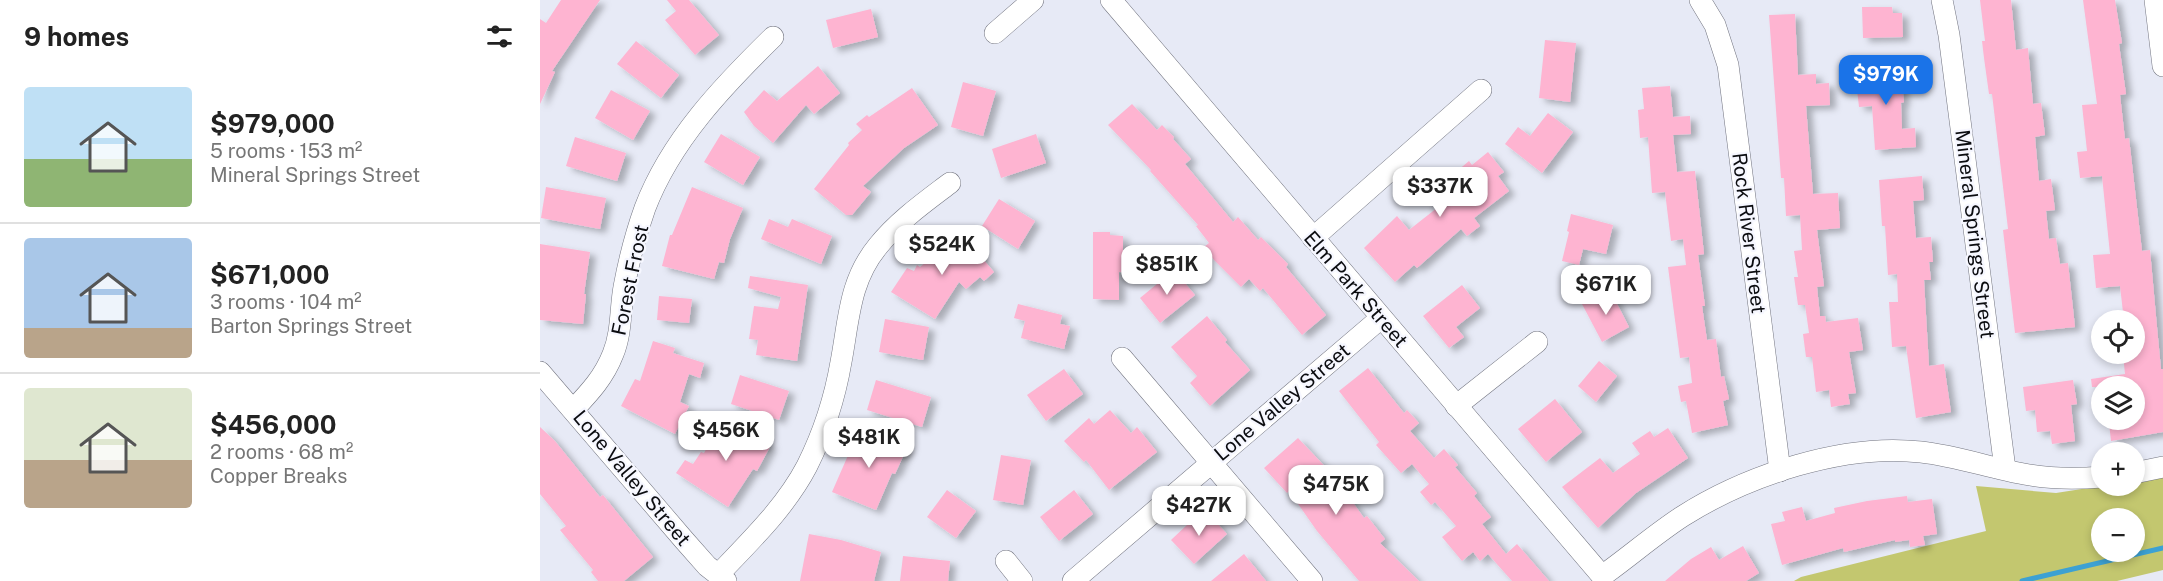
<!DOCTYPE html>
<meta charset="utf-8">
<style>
:root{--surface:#fff;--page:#f2f2f2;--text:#222;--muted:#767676;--line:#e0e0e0;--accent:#1a73e8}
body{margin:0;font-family:"Public Sans",sans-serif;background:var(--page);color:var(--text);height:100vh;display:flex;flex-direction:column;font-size:22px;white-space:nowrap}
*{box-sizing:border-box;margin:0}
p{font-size:20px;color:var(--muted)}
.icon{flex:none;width:33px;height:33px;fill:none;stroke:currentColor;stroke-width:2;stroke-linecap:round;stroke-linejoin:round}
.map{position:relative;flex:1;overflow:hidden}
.sheet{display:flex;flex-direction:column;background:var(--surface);width:540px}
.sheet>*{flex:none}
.buttons{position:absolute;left:1551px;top:310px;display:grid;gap:12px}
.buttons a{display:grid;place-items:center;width:54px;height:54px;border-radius:50%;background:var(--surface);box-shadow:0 3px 9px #0003;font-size:30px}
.price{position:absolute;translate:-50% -51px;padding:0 14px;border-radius:12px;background:#fff;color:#222;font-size:20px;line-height:39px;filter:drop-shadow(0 2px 3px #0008)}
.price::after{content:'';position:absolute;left:50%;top:36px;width:18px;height:14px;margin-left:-9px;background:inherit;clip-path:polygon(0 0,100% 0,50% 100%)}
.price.selected{background:var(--accent);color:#fff}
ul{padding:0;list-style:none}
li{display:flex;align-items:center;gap:18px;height:150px;padding:0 24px}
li+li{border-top:2px solid var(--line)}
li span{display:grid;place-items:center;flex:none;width:168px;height:120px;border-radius:6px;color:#555}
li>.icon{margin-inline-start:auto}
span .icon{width:72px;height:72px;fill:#fffc;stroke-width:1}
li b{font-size:26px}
h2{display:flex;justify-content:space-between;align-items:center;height:72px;padding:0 24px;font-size:26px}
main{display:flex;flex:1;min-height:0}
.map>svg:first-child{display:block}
</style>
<main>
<section class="sheet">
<h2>9 homes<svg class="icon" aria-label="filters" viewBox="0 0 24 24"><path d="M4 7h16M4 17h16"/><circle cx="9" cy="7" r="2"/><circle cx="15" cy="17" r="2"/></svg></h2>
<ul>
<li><span style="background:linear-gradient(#bfe0f5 60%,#8fb573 0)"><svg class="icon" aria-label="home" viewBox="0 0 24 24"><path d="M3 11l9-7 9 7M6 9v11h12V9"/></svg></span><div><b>$979,000</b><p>5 rooms · 153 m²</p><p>Mineral Springs Street</p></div></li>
<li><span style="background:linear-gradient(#a9c7e8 75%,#b9a48a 0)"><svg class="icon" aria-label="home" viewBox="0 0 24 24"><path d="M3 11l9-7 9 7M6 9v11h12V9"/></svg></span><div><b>$671,000</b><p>3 rooms · 104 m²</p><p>Barton Springs Street</p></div></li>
<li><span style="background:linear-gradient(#dfe7d0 60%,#b9a48a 0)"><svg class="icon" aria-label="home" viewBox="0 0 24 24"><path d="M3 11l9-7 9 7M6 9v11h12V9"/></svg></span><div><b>$456,000</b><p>2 rooms · 68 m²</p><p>Copper Breaks</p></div></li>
</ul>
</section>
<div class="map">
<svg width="1623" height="581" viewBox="0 0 1623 581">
<defs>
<filter id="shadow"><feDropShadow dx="6" dy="4" stdDeviation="3" flood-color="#0004"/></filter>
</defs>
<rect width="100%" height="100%" fill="#e7eaf6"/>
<path fill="#c3c76f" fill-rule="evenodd" d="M1623,475v95l-46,11h-323l7,-4 185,-46 -10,-45 80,7 45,-7h33l1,-6zM1562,519h32v33h-32z"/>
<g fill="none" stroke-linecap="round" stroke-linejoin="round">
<path stroke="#3da1d3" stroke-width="5" d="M1482,581l141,-33"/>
</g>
<g fill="#feb4d1" filter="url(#shadow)">
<path d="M21,0h39l-48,71 3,1 -15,32v-85l6,4z"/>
<path d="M127,0h22l30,35 -24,20 -30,-35 11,-9z"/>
<path d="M1440,0h31l5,50 12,-2 5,56 8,-1 4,32 -10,2 4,44 12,-2 4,31 -9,1 3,28 7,-1 4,26 8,-1 7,64 -60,6 -12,-103 5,-1 -16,-135h-3l-5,-36 -2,-17h3z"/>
<path d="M1543,0h32l7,43 -3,1 7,50 -6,1 5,44 4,-1 13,113 8,-1 7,77 4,42h2v63l-52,9 -2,-18 8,-3h17v-33h-42l-1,-8 34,-5 -2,-20h11v-33h-10l-4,-35 -24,2 -3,-33 17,-1 -8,-78 -22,2 -3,-26 10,-1 -5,-46 15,-1z"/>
<path d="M1322,7h30l1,6h9l1,24 -40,1z"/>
<path d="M331,9l7,28 -45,11 -7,-28z"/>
<path d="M1255,14l3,61 18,-1v10l13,-1 1,22 -24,1 7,88 25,-1 2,35 -23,2 7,56 -7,1 3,29h5l1,6 32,-4 5,32 -14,2 7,41 -8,1 2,10 -19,3 -2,-17 -13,2 -4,-35h-6l-3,-23 6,-1 -4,-28h-7l-4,-28h4l-4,-26 8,-1 -2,-35 -14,1 -2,-38h-3l-12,-163z"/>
<path d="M1005,40l31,3 -6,59 -31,-4z"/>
<path d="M96,41l43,34 -18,23 -44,-34z"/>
<path d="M278,66l22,27 -26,21 -8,-9 -33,38 -19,-17 -10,-14 20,-22 13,11z"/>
<path d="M1369,67l1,16 -8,1 2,18 -3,1 1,26 13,-1 1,19 -41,3 -3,-44 -13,1 -4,-35z"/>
<path d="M423,82l33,9 -13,45 -32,-9z"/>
<path d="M1130,86l3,31 17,-1 1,18 -18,1 4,37 18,-1 9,83 -6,1 7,51h-3l5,34 9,-1 5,38 3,-1 5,23 -6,2 5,24 -36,8 -6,-32 -5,1 -3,-16 14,-3 -3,-26 -9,1 -12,-91 18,-2 -3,-26 -12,2 -6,-49 -13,1 -4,-56 -8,1 -2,-28 6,-1 -2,-21z"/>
<path d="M372,88l26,37 -34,23 -41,38 8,6 -19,23h-6l-32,-26 35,-44 -1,-2 14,-13 -6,-6 11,-9 2,2z"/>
<path d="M71,90l39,21 -17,29 -38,-22z"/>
<path d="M592,104l25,26 5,-5 12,12 -1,2 18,20 -6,5 48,58 5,-5 20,23 3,-3 27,27 -2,3 40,48 -24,20 -39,-47 -3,3 -11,-12 -8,8 -27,-27 -10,-13 5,-4 -13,-17 2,-1 -48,-54 1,-1 -43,-45z"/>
<path d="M1008,113l25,19 -31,41 -37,-29 13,-17 12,9z"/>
<path d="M181,134l39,23 -17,28 -39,-23z"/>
<path d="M496,134l10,29 -45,15 -9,-29z"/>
<path d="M35,137l51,16 -9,28 -51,-15z"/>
<path d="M948,152l16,20 -6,4 11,15 -35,27 6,8 -13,10 -6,-7 -44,39 -3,-3 -19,17 -31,-34 33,-32 12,14 33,-26 -10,-12 37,-31 3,4z"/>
<path d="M1382,176l2,24 -11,1 3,37 15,-1 2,25h-4l2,18h-7l5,86 15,-2 7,48 -35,6 -10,-72 -14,1 -3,-45h9l-1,-28 -9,1 -3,-49h-3l-3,-46z"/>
<path d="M6,187l60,11 -6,31 -59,-11z"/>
<path d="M152,187l51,21 -13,31 -6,24 -5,-1 -5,17 -52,-13 8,-31h2z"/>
<path d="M459,199l36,22 -17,28 -36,-23z"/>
<path d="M1031,214l42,11 -7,29 -23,-5 -4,16 -17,-4 7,-29 -2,-1z"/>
<path d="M229,219l19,8 4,-8 40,17 -11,28 -60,-25z"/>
<path d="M553,232h17v3l13,1v16h15v21l-19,-1v28l-26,-1z"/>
<path d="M421,233l33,39 -10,9 -4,-4 -14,12 -7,-7 -24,37 -44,-27 16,-24 7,3 3,-6 3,2z"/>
<path d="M0,244l50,8 -6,42h2l-3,30 -43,-4z"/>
<path d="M634,270l21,25 -35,28 -20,-25z"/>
<path d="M210,276l58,9 -11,76 -41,-6 2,-15 -9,-1 5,-33 24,3 3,-12 -33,-9z"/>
<path d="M922,285l18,23 -24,19 8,10 -15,11 -26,-32z"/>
<path d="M1070,290l19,37 -27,15 -20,-38z"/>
<path d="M119,296l33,3 -3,24 -32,-3z"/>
<path d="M478,304l44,11 -2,9 10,2 -6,23 -43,-11 4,-17 -11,-3z"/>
<path d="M667,316l20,24 -2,2 25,28 -40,36 -20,-23 7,-7 -26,-29z"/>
<path d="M345,319l44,8 -6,33 -44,-8z"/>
<path d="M113,341l22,7 -2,5 31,10 -4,15 -11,-4 -9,28 9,4 -14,28 -54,-28 14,-27 5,2z"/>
<path d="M1059,361l18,15 -21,26 -18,-16z"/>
<path d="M828,368l36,45 3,-3 12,13 -9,8 24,27 10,-9 14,16 -3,2 22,26 -3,3 17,21 -9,7 24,30 11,-10 32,37h-37l-24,-27 -8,7 -7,-9 -11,9 -20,-24 14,-11 -21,-24 -4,3 -11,-13 9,-8 -17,-20 -11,9 -25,-28 3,-3 -40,-51z"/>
<path d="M524,369l19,25 -37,27 -19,-26z"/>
<path d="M200,375l49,16 -10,29 -48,-16z"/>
<path d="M336,380l55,17 -9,30 -55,-17z"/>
<path d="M1533,380l4,24 -6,1 4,36 -23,3 -2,-13 -13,1 -2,-22 -9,1 -3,-24z"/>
<path d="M1015,399l27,33 -36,30 -28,-33z"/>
<path d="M570,410l21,23 6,-6 20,25 -48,38 -23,-30 -2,2 -20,-21 25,-23 5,6z"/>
<path d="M183,418l48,27 -14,26 -4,-2 -25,38 -52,-34 9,-13 8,4 8,-12 3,1z"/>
<path d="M0,427l15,14 45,56 3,-2 50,62 -29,24h-26l-7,-9 2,-2 -33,-40 6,-4 -26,-32z"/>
<path d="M320,428l47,20 -12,26 -3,-1 -16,37 -44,-18z"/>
<path d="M1128,428l20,30 -52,35 -38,35 -36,-41 38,-29 13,15 27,-19 -8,-11 18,-12 4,6z"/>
<path d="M758,438l37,39 29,41 3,-2 18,23 -5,4 39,38h-60l-42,-50 -28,-40 -2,2 -23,-25z"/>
<path d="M461,455l30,5 -8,45 -30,-5z"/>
<path d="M407,490l29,21 -20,27 -29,-21z"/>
<path d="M534,490l19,24 -34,27 -19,-24z"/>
<path d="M1367,496l1,6 24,-3 5,35 -14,2 2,9 -15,2 -1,-7 -14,2v-2l-51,12 -1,-4 -61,17 -11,-41 14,-3 -3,-9 20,-5 4,14 29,-8 -1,-5 33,-7z"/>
<path d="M664,509l23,25 -33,30 -23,-24z"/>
<path d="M269,534l32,6 40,12 -7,29h-74z"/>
<path d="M1203,546l16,27 -13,8h-81l26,-22 20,-12 8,13z"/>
<path d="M704,554l22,27h-55z"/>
<path d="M363,556l47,5 -2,20h-48z"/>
</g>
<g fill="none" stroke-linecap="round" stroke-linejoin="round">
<g stroke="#737580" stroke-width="22">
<g id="minor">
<path d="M571,0l491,576c27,-19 53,-42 81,-60 65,-41 161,-73 238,-64 36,4 69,16 103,22 25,5 52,5 78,3"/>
<path d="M1160,0l15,25 13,40 52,406"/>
<path d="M1402,0l7,35 56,434"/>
<path d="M1615,0l8,66"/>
<path d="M455,33l38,-33"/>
<path d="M773,238l168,-148"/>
<path d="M582,358l190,223"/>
<path d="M0,372l144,168 23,26 19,15"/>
<path d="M916,406l81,-64"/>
<path d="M34,409c16,-17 30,-32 39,-55 9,-22 7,-45 11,-67 5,-27 12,-54 21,-79 26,-68 78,-122 128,-171"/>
<path d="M1594,473l29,-6"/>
<path d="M466,561l16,20"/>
<path d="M178,575c32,-34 67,-67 89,-109 16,-32 28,-69 34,-104 8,-42 8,-81 37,-116 20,-25 47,-44 72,-63"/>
<path d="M533,581l308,-263"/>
</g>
</g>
<use href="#minor" stroke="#fff" stroke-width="21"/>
</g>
<g text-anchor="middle" stroke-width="4.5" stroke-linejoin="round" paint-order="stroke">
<g font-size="20" fill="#0b0c10" stroke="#f6f7ff">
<text transform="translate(1209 233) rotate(83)" y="7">Rock River Street</text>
<text transform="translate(1435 234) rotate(83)" y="7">Mineral Springs Street</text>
<text transform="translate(90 280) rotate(-78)" y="7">Forest Frost</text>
<text transform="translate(816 289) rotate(49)" y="7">Elm Park Street</text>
<text transform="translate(742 402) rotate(-40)" y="7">Lone Valley Street</text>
<text transform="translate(92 478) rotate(50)" y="7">Lone Valley Street</text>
</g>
</g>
</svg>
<div class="buttons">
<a><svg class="icon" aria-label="locate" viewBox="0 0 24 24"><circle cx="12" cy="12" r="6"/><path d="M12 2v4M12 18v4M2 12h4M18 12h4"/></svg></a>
<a><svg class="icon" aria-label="layers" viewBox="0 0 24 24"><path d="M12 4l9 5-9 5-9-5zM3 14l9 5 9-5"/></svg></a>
<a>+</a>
<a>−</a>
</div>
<b class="price selected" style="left:1346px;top:106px">$979K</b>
<b class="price" style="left:900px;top:218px">$337K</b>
<b class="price" style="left:402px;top:276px">$524K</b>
<b class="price" style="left:627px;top:296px">$851K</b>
<b class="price" style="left:1066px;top:316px">$671K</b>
<b class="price" style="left:186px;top:462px">$456K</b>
<b class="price" style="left:329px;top:469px">$481K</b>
<b class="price" style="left:796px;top:516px">$475K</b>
<b class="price" style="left:659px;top:537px">$427K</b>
</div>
</main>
